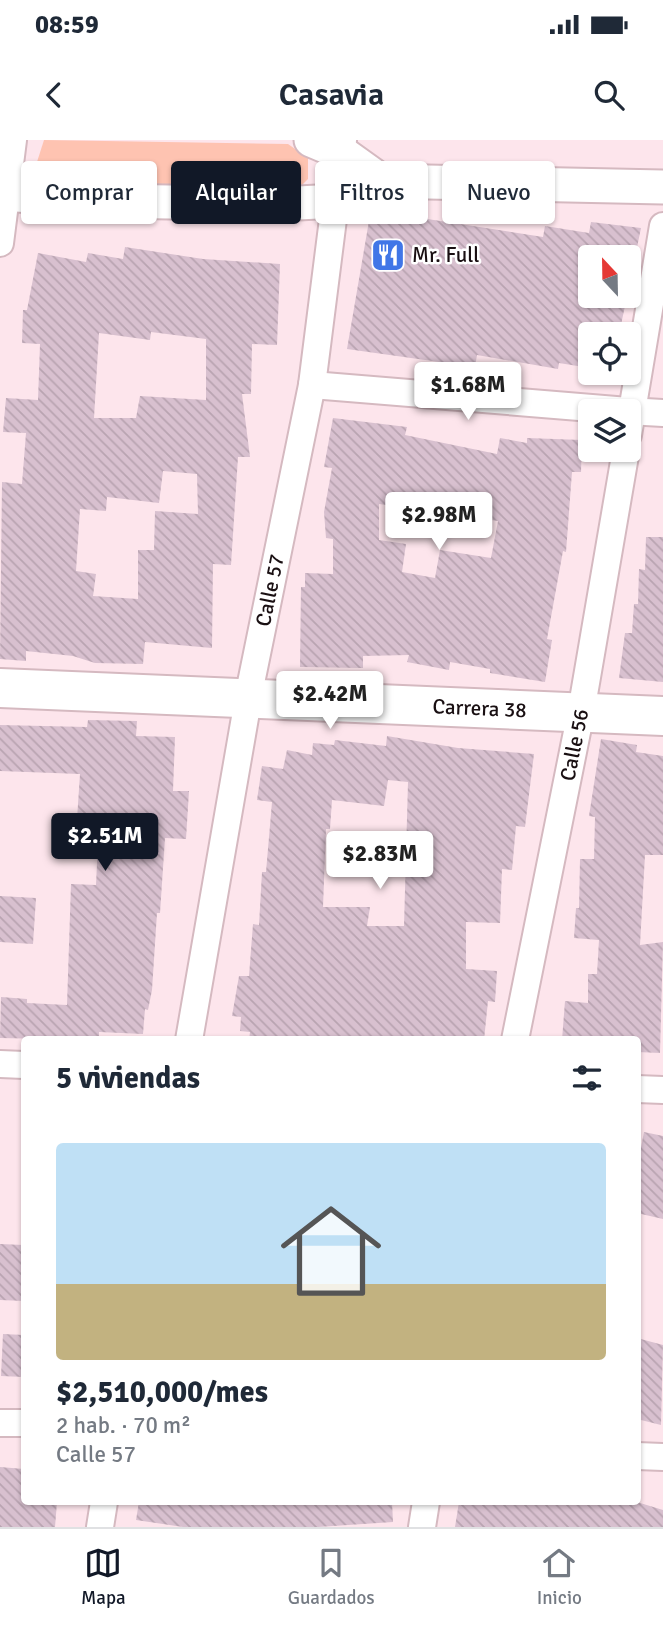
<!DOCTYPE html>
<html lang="es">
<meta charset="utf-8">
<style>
:root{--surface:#fff;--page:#f2f2f3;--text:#1f2937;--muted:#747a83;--line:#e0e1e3;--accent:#111827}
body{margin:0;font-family:Signika,sans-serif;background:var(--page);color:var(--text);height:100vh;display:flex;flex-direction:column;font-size:26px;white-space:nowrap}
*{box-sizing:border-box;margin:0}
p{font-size:23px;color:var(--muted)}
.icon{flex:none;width:38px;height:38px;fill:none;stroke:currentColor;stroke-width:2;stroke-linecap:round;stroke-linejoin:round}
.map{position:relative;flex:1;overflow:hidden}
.panel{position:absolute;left:21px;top:896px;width:620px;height:469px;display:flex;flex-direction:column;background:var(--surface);border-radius:7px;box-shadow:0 2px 5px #0004}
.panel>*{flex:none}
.banner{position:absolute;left:21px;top:21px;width:621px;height:63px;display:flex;gap:14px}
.needle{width:46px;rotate:338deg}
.buttons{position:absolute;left:578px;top:105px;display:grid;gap:14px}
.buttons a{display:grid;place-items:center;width:63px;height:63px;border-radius:7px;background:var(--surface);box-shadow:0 2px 5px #0004;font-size:35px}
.price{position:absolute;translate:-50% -60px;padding:0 16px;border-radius:7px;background:#fff;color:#222;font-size:23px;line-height:46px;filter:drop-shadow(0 2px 4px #0008)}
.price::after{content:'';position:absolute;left:50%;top:42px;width:21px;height:16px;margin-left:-10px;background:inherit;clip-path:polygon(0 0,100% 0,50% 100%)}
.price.current{background:var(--accent);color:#fff}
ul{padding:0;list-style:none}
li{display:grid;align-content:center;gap:14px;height:371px;padding:0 35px}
li span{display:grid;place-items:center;height:217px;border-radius:7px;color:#555}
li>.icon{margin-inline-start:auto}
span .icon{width:126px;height:126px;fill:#fffc;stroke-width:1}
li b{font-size:30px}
h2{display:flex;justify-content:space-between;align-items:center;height:84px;padding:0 35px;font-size:30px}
.chip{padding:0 24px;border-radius:7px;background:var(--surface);box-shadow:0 2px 5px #0004;font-size:24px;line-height:63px}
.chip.current{background:var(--accent);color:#fff}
.status{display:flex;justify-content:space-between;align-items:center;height:49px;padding:0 35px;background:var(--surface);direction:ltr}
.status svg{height:19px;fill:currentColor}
header{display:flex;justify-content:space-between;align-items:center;height:91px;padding:0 35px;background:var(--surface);font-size:32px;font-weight:600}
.dock{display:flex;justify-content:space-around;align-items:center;height:98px;border-top:2px solid var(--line);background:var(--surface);font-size:19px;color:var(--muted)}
.dock a{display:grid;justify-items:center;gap:4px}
.dock .current{color:var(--accent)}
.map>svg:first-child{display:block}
</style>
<div class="status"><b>08:59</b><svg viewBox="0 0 49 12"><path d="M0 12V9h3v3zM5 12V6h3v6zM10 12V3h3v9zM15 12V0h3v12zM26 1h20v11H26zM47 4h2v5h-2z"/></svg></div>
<header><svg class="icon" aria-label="back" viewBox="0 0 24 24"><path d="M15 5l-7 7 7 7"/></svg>Casavia<svg class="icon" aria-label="search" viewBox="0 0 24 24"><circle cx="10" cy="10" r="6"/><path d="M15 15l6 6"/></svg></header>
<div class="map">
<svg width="663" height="1387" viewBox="0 0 663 1387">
<defs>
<pattern id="building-back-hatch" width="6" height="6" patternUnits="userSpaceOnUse" patternTransform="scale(1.75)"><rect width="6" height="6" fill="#d8c0cf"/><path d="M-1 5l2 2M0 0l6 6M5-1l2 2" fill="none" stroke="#b9a4b1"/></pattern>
</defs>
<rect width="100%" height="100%" fill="#fde5ec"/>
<path fill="#fec3b1" d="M44,0l244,4 20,14v21l-13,13 -247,-12 -11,-18z"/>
<g fill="url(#building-back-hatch)" fill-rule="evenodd">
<path d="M370,75l51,9v-6l122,19 2,-11 44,7 2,-11 50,6 -6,29h-45v43l35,6 -6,28h-29v34l-31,-5 -1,6 -81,-14 -2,12 -128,-18z"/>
<path d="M125,107l78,12 77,5 -3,81 -25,-1 -1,50h-9l8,63h-12l-7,108 -18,-1 -1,84 -67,-6 -2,22 -48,-1 -22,-7 -47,-5v10l-26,-2 2,-177 20,2 4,-51 -23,-1 3,-34 32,2 2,-56 -18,-1 1,-33h4l11,-57 48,9 2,-9 35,6zM151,192l55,7v61l-66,-4 -4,22h-42l5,-85 51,7zM163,331l34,3 1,40 -43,-3 -1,39h-16v49l-45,-3 3,-22 -20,-3 4,-62 26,2 1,-14 52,6z"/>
<path d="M333,278l74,9 -2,8 92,19 3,-16 27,5v-5l55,2 -1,32h-9l-6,80 -3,-1 -16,88 5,1 -7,42 -55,-9v-4l-40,-7 -1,8 -42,-8 2,-7 -46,1v12l-63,-1 1,-80h4v-14l28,1v-35l-7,-1 -2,-26 8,-44 -8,-1zM379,364l119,17 -7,37 -51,-8 -5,28 -33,-6 4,-28 -27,-4z"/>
<path d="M646,397h17v145l-44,-4 6,-45h7l2,-29h4l1,-35 6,1z"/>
<path d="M88,580l49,1 -1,15 39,1 -2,54h16l-3,48 -21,-1 -5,75h-3l-5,77 -4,20 -3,-1 -2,25 -44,-2v8l-99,-2 1,-41 26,2v4l40,2 4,-121 25,1 3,-65 -22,-1 3,-45 -80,-3v-46l87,2z"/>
<path d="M387,596l71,12 76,6 -9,73 -9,-1 -4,44 -10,-1 -2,54 -34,-1v47l31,2 -2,31 -7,-1 -4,39h-235l1,-8 -10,-1 1,-14 -9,-1 7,-40h10l4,-52 6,1 3,-53h4l6,-70 -15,-2 5,-34 21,3 4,-19 25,5 1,-12 21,2 1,-5 51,6zM388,640l20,2 -4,144h-37l3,-19h-47l3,-78h4l2,-29 52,6z"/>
<path d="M601,599l36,6 -1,7 27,4v99h-18l-5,90 23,-3 -3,111 -23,-1v-12h-75l3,-39 23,2v-29h9l2,-34 -25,-2 2,-30h3l1,-49h14l1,-42 -6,-1z"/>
<path d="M0,756l36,2 -3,46 -33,-2z"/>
<path d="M644,992l19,4v83l-26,-6v-45z"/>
<path d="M0,1104l24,1v56l-24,-1z"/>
<path d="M3,1194l21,1v42l-23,-1z"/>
<path d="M637,1198l26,7 -2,80 -24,-6z"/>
<path d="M0,1327l24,2v33h33l-2,25h-55z"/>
<path d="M139,1362h253l1,20 -75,5h-135l-47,-7z"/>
<path d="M459,1362h178l26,8v17h-208z"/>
</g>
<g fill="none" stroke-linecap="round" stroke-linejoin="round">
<g stroke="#d5b9c0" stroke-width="30">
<g id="minor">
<path d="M0,103l13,-103"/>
<path d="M312,245l316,26"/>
<path d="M628,271l35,2"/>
<path d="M628,295l35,-209"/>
<path id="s1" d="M189,900l62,-357 61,-298 31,-245"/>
<path id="s2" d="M515,900l66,-328 45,-262"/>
<path d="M0,924l24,1"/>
<path d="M637,949l26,1"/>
<path d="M0,1283h24"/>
<path d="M637,1316l26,1"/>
<path d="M100,1387l4,-25"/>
<path d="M422,1387l4,-25"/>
</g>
</g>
<g stroke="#d5b9c0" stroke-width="37">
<g id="tertiary">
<path d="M311,0l31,13 39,28"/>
<path d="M0,54l111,7 168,3 58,-3 44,-20 282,6"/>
</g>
</g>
<g stroke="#d5b9c0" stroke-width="42">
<g id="secondary">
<path id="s3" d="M0,548l663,28"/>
</g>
</g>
<use href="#minor" stroke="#fff" stroke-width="26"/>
<use href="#tertiary" stroke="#fff" stroke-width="33"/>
<use href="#secondary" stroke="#fff" stroke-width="38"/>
</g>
<defs>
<g id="restaurant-square" transform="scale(1.75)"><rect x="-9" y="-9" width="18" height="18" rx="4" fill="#4076e7" stroke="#fff"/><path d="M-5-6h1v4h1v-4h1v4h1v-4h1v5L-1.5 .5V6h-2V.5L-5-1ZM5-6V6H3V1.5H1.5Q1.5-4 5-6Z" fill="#fff"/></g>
</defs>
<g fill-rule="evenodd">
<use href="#restaurant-square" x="388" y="115"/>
</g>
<g text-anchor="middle" stroke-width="5" stroke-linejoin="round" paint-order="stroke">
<g font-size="21" fill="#190f12" stroke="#fff" text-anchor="start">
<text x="412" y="122">Mr. Full</text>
</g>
<g font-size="21" fill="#190f12" stroke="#fff">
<text dy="7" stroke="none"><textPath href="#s1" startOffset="457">Calle 57</textPath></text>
<text dy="7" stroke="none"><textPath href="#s3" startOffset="480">Carrera 38</textPath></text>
<text dy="7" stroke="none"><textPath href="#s2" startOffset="301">Calle 56</textPath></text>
</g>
</g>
</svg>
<div class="buttons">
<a><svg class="needle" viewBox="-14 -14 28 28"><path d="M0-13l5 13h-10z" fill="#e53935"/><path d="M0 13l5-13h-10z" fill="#747a83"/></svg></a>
<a><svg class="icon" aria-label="locate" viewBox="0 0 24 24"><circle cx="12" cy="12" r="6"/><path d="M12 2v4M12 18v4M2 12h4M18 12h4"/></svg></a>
<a><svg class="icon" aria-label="layers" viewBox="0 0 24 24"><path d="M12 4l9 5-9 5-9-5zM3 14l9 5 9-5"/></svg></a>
</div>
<b class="price" style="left:468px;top:282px">$1.68M</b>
<b class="price" style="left:439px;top:412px">$2.98M</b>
<b class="price" style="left:330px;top:591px">$2.42M</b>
<b class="price current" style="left:105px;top:733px">$2.51M</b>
<b class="price" style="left:380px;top:751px">$2.83M</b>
<div class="banner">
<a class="chip">Comprar</a>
<a class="chip current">Alquilar</a>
<a class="chip">Filtros</a>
<a class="chip">Nuevo</a>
</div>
<section class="panel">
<h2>5 viviendas<svg class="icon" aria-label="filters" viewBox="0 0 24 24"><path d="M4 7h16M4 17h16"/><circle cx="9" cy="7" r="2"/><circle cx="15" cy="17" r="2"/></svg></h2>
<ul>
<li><span style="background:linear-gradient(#bfe0f5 65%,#c2b280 0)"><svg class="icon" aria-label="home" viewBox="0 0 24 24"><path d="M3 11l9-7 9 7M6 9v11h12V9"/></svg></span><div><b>$2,510,000/mes</b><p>2 hab. · 70 m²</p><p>Calle 57</p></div></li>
</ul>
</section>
</div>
<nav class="dock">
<a class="current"><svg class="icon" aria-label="map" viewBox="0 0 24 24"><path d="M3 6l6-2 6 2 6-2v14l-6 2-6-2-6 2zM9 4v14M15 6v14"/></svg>Mapa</a>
<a><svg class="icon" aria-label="saved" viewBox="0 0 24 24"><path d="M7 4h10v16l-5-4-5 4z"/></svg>Guardados</a>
<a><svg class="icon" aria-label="home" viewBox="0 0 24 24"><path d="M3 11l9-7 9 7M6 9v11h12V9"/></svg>Inicio</a>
</nav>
